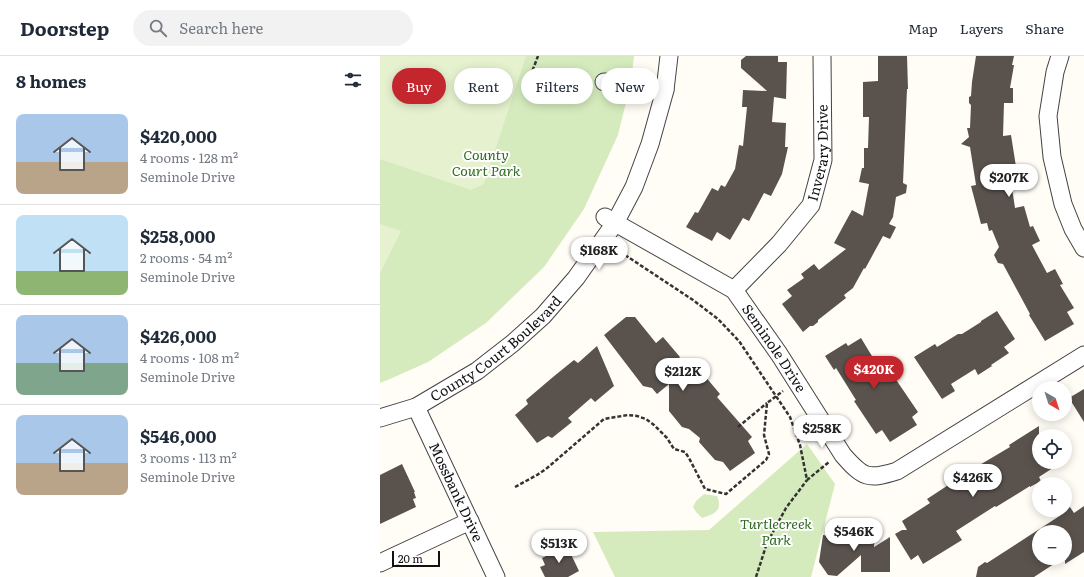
<!DOCTYPE html>
<meta charset="utf-8">
<style>
:root{--surface:#fff;--page:#f2f2f3;--text:#1f2937;--muted:#747a83;--line:#e0e1e3;--accent:#c4262e}
body{margin:0;font-family:Literata,serif;background:var(--page);color:var(--text);height:100vh;display:flex;flex-direction:column;font-size:15px;white-space:nowrap}
*{box-sizing:border-box;margin:0}
p{font-size:13px;color:var(--muted)}
.icon{flex:none;width:22px;height:22px;fill:none;stroke:currentColor;stroke-width:2;stroke-linecap:round;stroke-linejoin:round}
.map{position:relative;flex:1;overflow:hidden}
.sheet{display:flex;flex-direction:column;background:var(--surface);width:380px}
.sheet>*{flex:none}
.guide{position:absolute;left:12px;top:12px;width:380px;height:36px;display:flex;gap:8px}
.needle{width:26px;rotate:141deg}
.buttons{position:absolute;left:652px;top:325px;display:grid;gap:8px}
.buttons a{display:grid;place-items:center;width:40px;height:40px;border-radius:50%;background:var(--surface);box-shadow:0 2px 10px #0003;font-size:20px}
.scale{position:absolute;left:12px;bottom:10px;width:48px;box-sizing:border-box;padding-left:4px;border:2px solid #111;border-top:0;font-size:11px;line-height:14px;white-space:nowrap;color:#111;-webkit-text-stroke:3px #fff;paint-order:stroke}
.price{position:absolute;translate:-50% -34px;padding:0 9px;border-radius:14px;background:#fff;color:#222;font-size:13px;line-height:26px;filter:drop-shadow(0 1px 2px #0008)}
.price::after{content:'';position:absolute;left:50%;top:24px;width:12px;height:9px;margin-left:-6px;background:inherit;clip-path:polygon(0 0,100% 0,50% 100%)}
.price.current{background:var(--accent);color:#fff}
ul{padding:0;list-style:none}
li{display:flex;align-items:center;gap:12px;height:100px;padding:0 16px}
li+li{border-top:1px solid var(--line)}
li span{display:grid;place-items:center;flex:none;width:112px;height:80px;border-radius:8px;color:#555}
li>.icon{margin-inline-start:auto}
span .icon{width:48px;height:48px;fill:#fffc;stroke-width:1}
li b{font-size:17px}
h2{display:flex;justify-content:space-between;align-items:center;height:48px;padding:0 16px;font-size:17px}
.pill{padding:0 14px;border-radius:18px;background:var(--surface);box-shadow:0 2px 10px #0003;font-size:14px;line-height:36px}
.pill.current{background:var(--accent);color:#fff}
header{display:flex;align-items:center;gap:24px;box-sizing:border-box;height:56px;padding:0 20px;background:var(--surface);border-bottom:1px solid var(--line)}
header strong{font-size:19px}
nav{display:flex;gap:22px;margin-inline-start:auto;font-size:14px}
.search{width:280px;height:36px;background:var(--page);display:flex;align-items:center;gap:10px;box-sizing:border-box;padding:0 14px;border-radius:22px;color:var(--muted);font-size:15px}
main{display:flex;flex:1;min-height:0}
.map>svg:first-child{display:block}
</style>
<header>
<strong>Doorstep</strong>
<div class="search"><svg class="icon" aria-label="search" viewBox="0 0 24 24"><circle cx="10" cy="10" r="6"/><path d="M15 15l6 6"/></svg>Search here</div>
<nav><a>Map</a><a>Layers</a><a>Share</a></nav>
</header>
<main>
<section class="sheet">
<h2>8 homes<svg class="icon" aria-label="filters" viewBox="0 0 24 24"><path d="M4 7h16M4 17h16"/><circle cx="9" cy="7" r="2"/><circle cx="15" cy="17" r="2"/></svg></h2>
<ul>
<li><span style="background:linear-gradient(#a9c7e8 60%,#b9a48a 0)"><svg class="icon" aria-label="home" viewBox="0 0 24 24"><path d="M3 11l9-7 9 7M6 9v11h12V9"/></svg></span><div><b>$420,000</b><p>4 rooms · 128 m²</p><p>Seminole Drive</p></div></li>
<li><span style="background:linear-gradient(#bfe0f5 70%,#8fb573 0)"><svg class="icon" aria-label="home" viewBox="0 0 24 24"><path d="M3 11l9-7 9 7M6 9v11h12V9"/></svg></span><div><b>$258,000</b><p>2 rooms · 54 m²</p><p>Seminole Drive</p></div></li>
<li><span style="background:linear-gradient(#a9c7e8 60%,#7fa58c 0)"><svg class="icon" aria-label="home" viewBox="0 0 24 24"><path d="M3 11l9-7 9 7M6 9v11h12V9"/></svg></span><div><b>$426,000</b><p>4 rooms · 108 m²</p><p>Seminole Drive</p></div></li>
<li><span style="background:linear-gradient(#a9c7e8 60%,#b9a48a 0)"><svg class="icon" aria-label="home" viewBox="0 0 24 24"><path d="M3 11l9-7 9 7M6 9v11h12V9"/></svg></span><div><b>$546,000</b><p>3 rooms · 113 m²</p><p>Seminole Drive</p></div></li>
</ul>
</section>
<div class="map">
<svg width="704" height="521" viewBox="0 0 704 521">
<rect width="100%" height="100%" fill="#fffdf5"/>
<g fill="#d5ebbd">
<path d="M0,0h254l-3,26 -13,53 -34,74 -40,58 -58,56 -58,39 -38,17 -10,4z"/>
<path d="M427,388l28,40 -24,93h-196l-22,-45 116,-2z"/>
<path d="M324,438l13,2c6,14 -2,18 -15,22l-6,-6 -3,-5 3,-6z"/>
</g>
<g fill="#e6f2cf">
<path d="M0,0h146l-42,128 -13,6 -91,-31z"/>
<path d="M0,168l21,7 -21,42z"/>
</g>
<g fill="#5a524d">
<path d="M366,0h32v6h9l-1,37 -12,-2 -2,25 14,1 -1,24h3l-6,27 -11,22 -7,-3 -15,28 -6,-3 -13,22 -13,-8 -5,9 -26,-14 9,-15 3,1 14,-25 6,3 3,-6 4,2 10,-18 4,-24 4,1 4,-39h-5l1,-17 24,1 -26,-23v-8z"/>
<path d="M498,0h29l1,33h-1l-4,94 4,2 -1,8 -10,4 -3,20 -4,7 7,3 -6,12 -7,-3 -18,33 -1,-1 -11,20 -9,7 2,3 -28,22v2l-5,4h-3l-7,6 -21,-28 10,-8 -5,-6 17,-12 -3,-4 13,-10 5,6 27,-21 -12,-6 18,-33 11,6 6,-32 -10,-2 3,-14h2v-20h4l1,-31h-6v-35l15,-1z"/>
<path d="M596,0h38l-2,9h2l-4,23h3v15h-9l-1,33 8,-1 6,38 -7,2 5,33 9,-2 6,21 3,-1 7,15 -8,4 15,28 8,-4 8,15 -3,1 14,23 -7,4 7,12 -29,17 -16,-26 1,-1 -27,-50 -5,-1 -4,-8 5,-8 -7,-17 -3,1 -2,-8 -6,1 -10,-38 5,-1 -6,-38 -9,-3 8,-7 -2,-9h3l1,-23 -2,-2v-6l2,-1 1,-14z"/>
<path d="M617,255l18,28 -11,8 5,6 -18,12 1,1 -14,9 -3,-6 -24,15 4,7 -13,8 -28,-42 21,-13 2,3 21,-13h4l19,-12v-1z"/>
<path d="M246,261h9l21,26 7,-6 17,20 -2,2 21,21 5,-5 16,19 -3,3 35,40 -4,4 7,12 -25,18 -7,-9 -8,-2 -16,-18 1,-4 -11,-9 -7,-2 -13,-16v-27l-12,10 -5,-6 -9,-2 -39,-51z"/>
<path d="M481,282l17,28 6,-4 34,50 -6,5 5,8 -27,17 -8,-12 -6,4 -22,-33 2,-1 -20,-32 -2,2 -9,-14 21,-13 2,3z"/>
<path d="M217,290l17,40 -19,16 -4,-4 -23,20 4,4 -20,16 -4,-2 -11,7 -22,-28 13,-11 -2,-4 27,-23 21,-17 4,3z"/>
<path d="M704,333v33l-15,-24z"/>
<path d="M659,370v36h23l-23,15 2,4 -11,6v-1l-34,21 -1,-1 -39,25 6,9 -39,24 -5,-9 -7,5 -16,-26 7,-4h5l-5,-9 28,-18 -3,-4 29,-19v-1l54,-32 -1,-2z"/>
<path d="M22,408l13,28h-1l2,6 -3,1 3,8 -36,17v-49z"/>
<path d="M704,450v46l-19,12v-32h-26v26h24l-29,19h-58l2,-10 7,-5 2,1 74,-48 -1,-2 10,-6 4,6z"/>
<path d="M458,472l20,3v-3l17,1 -1,18 16,-10v35h-29v-17l-24,21 -9,-1 -9,-13 4,-27 13,2z"/>
<path d="M187,490l12,25 -11,6h-23l-5,-10 5,-2 -3,-7z"/>
</g>
<g fill="none" stroke-linecap="round" stroke-linejoin="round">
<g stroke="#444" stroke-width="19">
<g id="minor">
<path d="M680,0l-5,16 -7,44 4,41 11,47 10,25 11,19"/>
<path d="M224,26l61,8"/>
<path id="s1" d="M225,161l129,73 45,64 64,101c20,23 25,25 54,16l187,-116"/>
<path id="s2" d="M354,234l45,-46 32,-39 12,-45 -1,-104"/>
<path id="s3" d="M36,351l80,170"/>
<path id="s4" d="M0,362l36,-11 61,-36 36,-28 30,-27 33,-38 39,-55 19,-36 16,-43 15,-54 4,-34"/>
<path d="M0,507l90,-42"/>
</g>
</g>
<g stroke="#333" stroke-width="2.5" stroke-dasharray="4 2" stroke-linecap="butt">
<path d="M144,37l14,-37"/>
<path d="M245,199l68,45 25,19 21,22 51,76 10,28 7,35 22,-18"/>
<path d="M358,371l29,-24"/>
<path d="M135,431l22,-12 9,-6 58,-50 24,-4 9,1 9,3 8,6 13,13 7,11 11,3 4,6 16,31 21,5 40,-34 3,-6 -5,-19 3,-32 16,-12"/>
<path d="M376,521l11,-34 19,-35 21,-28"/>
</g>
<use href="#minor" stroke="#fff" stroke-width="17"/>
</g>
<g text-anchor="middle" stroke-width="4" stroke-linejoin="round" paint-order="stroke">
<g font-size="14" fill="#111" stroke="#fff">
<text dy="5" stroke="none"><textPath href="#s2" startOffset="168">Inverary Drive</textPath></text>
<text dy="5" stroke="none"><textPath href="#s4" startOffset="137">County Court Boulevard</textPath></text>
<text dy="5" stroke="none"><textPath href="#s1" startOffset="219">Seminole Drive</textPath></text>
<text dy="5" stroke="none"><textPath href="#s3" startOffset="94">Mossbank Drive</textPath></text>
</g>
<g font-size="14" font-style="italic" fill="#2f6b1f" stroke="#fff">
<text x="106" y="104">County<tspan x="106" dy="16">Court Park</tspan></text>
<text x="396" y="473">Turtlecreek<tspan x="396" dy="16">Park</tspan></text>
</g>
</g>
</svg>
<div class="buttons">
<a><svg class="needle" viewBox="-14 -14 28 28"><path d="M0-13l5 13h-10z" fill="#e53935"/><path d="M0 13l5-13h-10z" fill="#747a83"/></svg></a>
<a><svg class="icon" aria-label="locate" viewBox="0 0 24 24"><circle cx="12" cy="12" r="6"/><path d="M12 2v4M12 18v4M2 12h4M18 12h4"/></svg></a>
<a>+</a>
<a>−</a>
</div>
<div class="scale">20 m</div>
<b class="price" style="left:629px;top:142px">$207K</b>
<b class="price" style="left:219px;top:215px">$168K</b>
<b class="price current" style="left:494px;top:334px">$420K</b>
<b class="price" style="left:303px;top:336px">$212K</b>
<b class="price" style="left:442px;top:393px">$258K</b>
<b class="price" style="left:593px;top:442px">$426K</b>
<b class="price" style="left:474px;top:496px">$546K</b>
<b class="price" style="left:179px;top:508px">$513K</b>
<div class="guide">
<a class="pill current">Buy</a>
<a class="pill">Rent</a>
<a class="pill">Filters</a>
<a class="pill">New</a>
</div>
</div>
</main>
